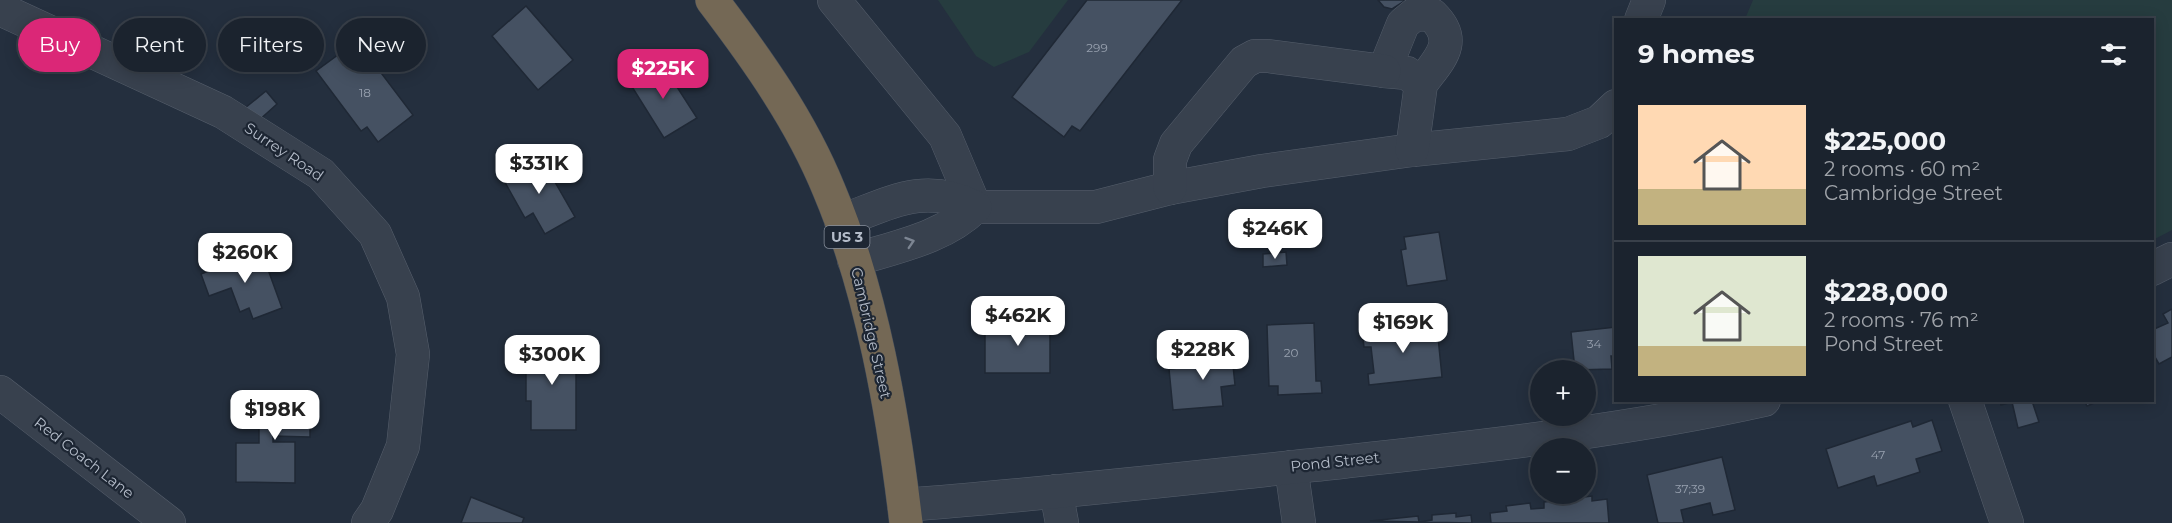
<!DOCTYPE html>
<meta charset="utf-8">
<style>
:root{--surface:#1b232e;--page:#242b36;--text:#f1f3f6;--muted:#a0a4aa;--line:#39404a;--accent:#db2777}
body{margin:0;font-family:Montserrat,sans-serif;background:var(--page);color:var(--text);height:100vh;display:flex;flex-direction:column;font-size:22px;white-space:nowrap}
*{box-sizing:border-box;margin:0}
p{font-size:20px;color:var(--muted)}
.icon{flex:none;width:33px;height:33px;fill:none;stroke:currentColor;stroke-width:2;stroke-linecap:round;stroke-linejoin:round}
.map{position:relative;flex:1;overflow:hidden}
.sheet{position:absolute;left:1614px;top:18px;width:540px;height:384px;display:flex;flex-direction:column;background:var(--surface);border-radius:0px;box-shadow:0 3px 15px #0003,0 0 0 2px var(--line)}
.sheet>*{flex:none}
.guide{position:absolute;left:18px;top:18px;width:570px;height:54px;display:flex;gap:12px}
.tools{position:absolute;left:1530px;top:360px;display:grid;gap:12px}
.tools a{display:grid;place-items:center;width:66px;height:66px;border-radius:50%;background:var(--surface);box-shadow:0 3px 15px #0003,0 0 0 2px var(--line);font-size:30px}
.price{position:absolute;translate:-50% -51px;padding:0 14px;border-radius:12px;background:#fff;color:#222;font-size:20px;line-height:39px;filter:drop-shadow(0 2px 3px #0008)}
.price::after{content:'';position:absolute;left:50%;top:36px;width:18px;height:14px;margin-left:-9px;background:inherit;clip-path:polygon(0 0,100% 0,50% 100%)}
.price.selected{background:var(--accent);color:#fff}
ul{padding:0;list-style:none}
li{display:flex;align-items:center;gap:18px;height:150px;padding:0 24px}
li+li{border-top:2px solid var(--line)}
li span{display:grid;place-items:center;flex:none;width:168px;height:120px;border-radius:0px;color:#555}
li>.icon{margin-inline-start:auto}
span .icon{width:72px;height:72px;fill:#fffc;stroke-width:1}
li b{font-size:26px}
h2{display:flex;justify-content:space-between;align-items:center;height:72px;padding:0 24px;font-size:26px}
.chip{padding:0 21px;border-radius:27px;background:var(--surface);box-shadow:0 3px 15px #0003,0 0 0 2px var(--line);font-size:21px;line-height:54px}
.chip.selected{background:var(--accent);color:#fff}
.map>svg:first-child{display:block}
</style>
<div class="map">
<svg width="2172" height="523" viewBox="0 0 2172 523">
<rect width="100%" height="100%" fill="#242f3e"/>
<g fill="#263c3f">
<path d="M938,0h130l-39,52 -35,15 -18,-11z"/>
<path d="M1753,0h419v230l-19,10 -1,-220 -407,-1z"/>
</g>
<g fill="#455162" stroke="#1f2835" stroke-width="1.5">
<path d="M1087,0h95l-102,131 -8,-5 -8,11 -52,-40z"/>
<path d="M1378,0h28l-14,9 -8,-2z"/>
<path d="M526,6l47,54 -35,30 -46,-54z"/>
<path d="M357,41l56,74 -35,27 -11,-15 -6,4 -45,-60z"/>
<path d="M661,62l36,56 -33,20 -35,-56z"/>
<path d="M266,91l11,13 -20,18 -12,-14z"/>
<path d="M540,156l35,61 -30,17 -12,-21 -8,5 -23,-41z"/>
<path d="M1439,232l8,48 -40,6 -6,-36 5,-1 -2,-12z"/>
<path d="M249,250l2,7 11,-4 20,55 -29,11 -4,-11 -9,4 -9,-24 -22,8 -8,-22 28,-11 -1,-5z"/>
<path d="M1286,252l1,13 -24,2v-13z"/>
<path d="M2172,309v48l-13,7 -7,-12v-22l16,-7 -5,-9z"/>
<rect x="985" y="321" width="65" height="52"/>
<path d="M1314,323l2,58h5l1,12 -44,2v-9h-9l-2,-61z"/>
<path d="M1398,326l1,5 38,-4 5,50 -73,8 -1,-11 6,-1 -3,-26h-7l-2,-17z"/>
<path d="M1616,327v29h-5l1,13 -37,1 -4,-38z"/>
<path d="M526,343h50v87h-45v-29h-5z"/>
<path d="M1231,346l4,39 -14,2 2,19 -50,4 -4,-41 39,-4 -2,-16z"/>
<path d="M280,395h30v42l-37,-1v6h22v41l-59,-1v-39h23v-44h21z"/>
<path d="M2000,400h38l-5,4 6,18 -21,6 -6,-26 -11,3z"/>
<path d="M2084,400h17l-14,6z"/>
<path d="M1932,420l10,31 -26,8 4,13 -43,14 -3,-10 -36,12 -12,-39 85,-28 2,6z"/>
<path d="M1722,457l13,53 -22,5 -3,-12 -29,7 3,13h-26l-11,-48z"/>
<path d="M1592,496v5l15,-2 2,24h-118l-1,-10 17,-2 -1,-5 24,-3 1,6 13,-1v-6z"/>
<path d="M471,497l53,21 -2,5h-61z"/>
<path d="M1456,513v4l15,-2 1,8 -102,-2 48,-5 1,6 13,-2v-5z"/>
</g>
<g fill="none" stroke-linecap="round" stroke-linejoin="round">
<g stroke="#565f6c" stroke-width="34">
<g id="minor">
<path d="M834,0l111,136 30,71h121l74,-19 92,-17 150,-21 156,-16 31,-12 17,-16"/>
<path d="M0,9l223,103 98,62 54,60 28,63 10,57 -10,92 -26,64 -9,13"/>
<path d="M1641,20l8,-20"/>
<path d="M1412,150l9,-66 -14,-11 -23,-2 19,-47 12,-10 17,1c28,27 7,44 -11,69"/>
<path d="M1170,188v-28l6,-16 68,-82 11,-6h13l116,15"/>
<path d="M841,221c50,-18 82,-39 134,-14 -31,31 -80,40 -121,53"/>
<path d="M2152,269l20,-10"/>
<path d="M0,392l169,131"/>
<path d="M1965,400l42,123"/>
<path d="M1291,467l8,56"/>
<path d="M1056,491l6,32"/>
<path d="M904,505c146,-11 292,-28 438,-43 141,-16 283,-31 422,-62"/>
</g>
</g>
<g stroke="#434c59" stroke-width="34">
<path id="highway" d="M712,0c45,59 89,121 117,190 43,102 64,223 77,333"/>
</g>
<use href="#minor" stroke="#38414e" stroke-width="33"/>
<use href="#highway" stroke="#746855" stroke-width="33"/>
</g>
<defs><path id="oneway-chevron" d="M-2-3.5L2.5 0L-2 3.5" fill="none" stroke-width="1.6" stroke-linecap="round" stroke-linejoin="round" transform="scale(1.5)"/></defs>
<use stroke="#7c8592" href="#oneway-chevron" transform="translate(910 242) rotate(-18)"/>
<g text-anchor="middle" stroke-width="4.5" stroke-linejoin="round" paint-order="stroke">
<g font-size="12" fill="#98a1af">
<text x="1097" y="52">299</text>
<text x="365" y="97">18</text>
<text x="1594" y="348">34</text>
<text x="1291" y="357">20</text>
<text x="1878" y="459">47</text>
<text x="1690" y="493">37;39</text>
</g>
<rect fill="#1d2633" stroke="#878f9c" stroke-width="1.5" x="824.5" y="226" width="45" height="22" rx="4.5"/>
<g font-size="14" font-weight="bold" fill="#b4bcc9">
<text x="847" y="242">US 3</text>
</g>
<g font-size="15" fill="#b4bcc9" stroke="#1d2633">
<text transform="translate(284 152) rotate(34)" y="5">Surrey Road</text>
<text transform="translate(871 333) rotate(77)" y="5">Cambridge Street</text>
<text transform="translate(84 458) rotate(38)" y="5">Red Coach Lane</text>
<text transform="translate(1335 462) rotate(-6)" y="5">Pond Street</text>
</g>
</g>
</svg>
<div class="tools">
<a>+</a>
<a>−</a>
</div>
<b class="price selected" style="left:663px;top:100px">$225K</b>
<b class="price" style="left:539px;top:195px">$331K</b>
<b class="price" style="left:1275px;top:260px">$246K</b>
<b class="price" style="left:245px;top:284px">$260K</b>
<b class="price" style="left:1018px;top:347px">$462K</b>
<b class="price" style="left:1403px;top:354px">$169K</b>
<b class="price" style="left:1203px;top:381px">$228K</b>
<b class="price" style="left:552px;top:386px">$300K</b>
<b class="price" style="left:275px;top:441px">$198K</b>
<div class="guide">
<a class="chip selected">Buy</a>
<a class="chip">Rent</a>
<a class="chip">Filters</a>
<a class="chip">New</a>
</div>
<section class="sheet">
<h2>9 homes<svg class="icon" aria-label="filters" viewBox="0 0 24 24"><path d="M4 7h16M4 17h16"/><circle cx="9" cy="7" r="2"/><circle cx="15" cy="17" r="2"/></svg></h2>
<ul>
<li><span style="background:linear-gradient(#ffd9b3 70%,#c2b280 0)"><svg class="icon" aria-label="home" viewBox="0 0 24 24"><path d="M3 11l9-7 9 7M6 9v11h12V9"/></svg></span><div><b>$225,000</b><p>2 rooms · 60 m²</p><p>Cambridge Street</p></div></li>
<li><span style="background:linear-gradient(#dfe7d0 75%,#c2b280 0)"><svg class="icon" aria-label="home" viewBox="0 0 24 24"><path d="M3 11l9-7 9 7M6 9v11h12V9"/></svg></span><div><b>$228,000</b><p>2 rooms · 76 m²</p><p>Pond Street</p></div></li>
</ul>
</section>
</div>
